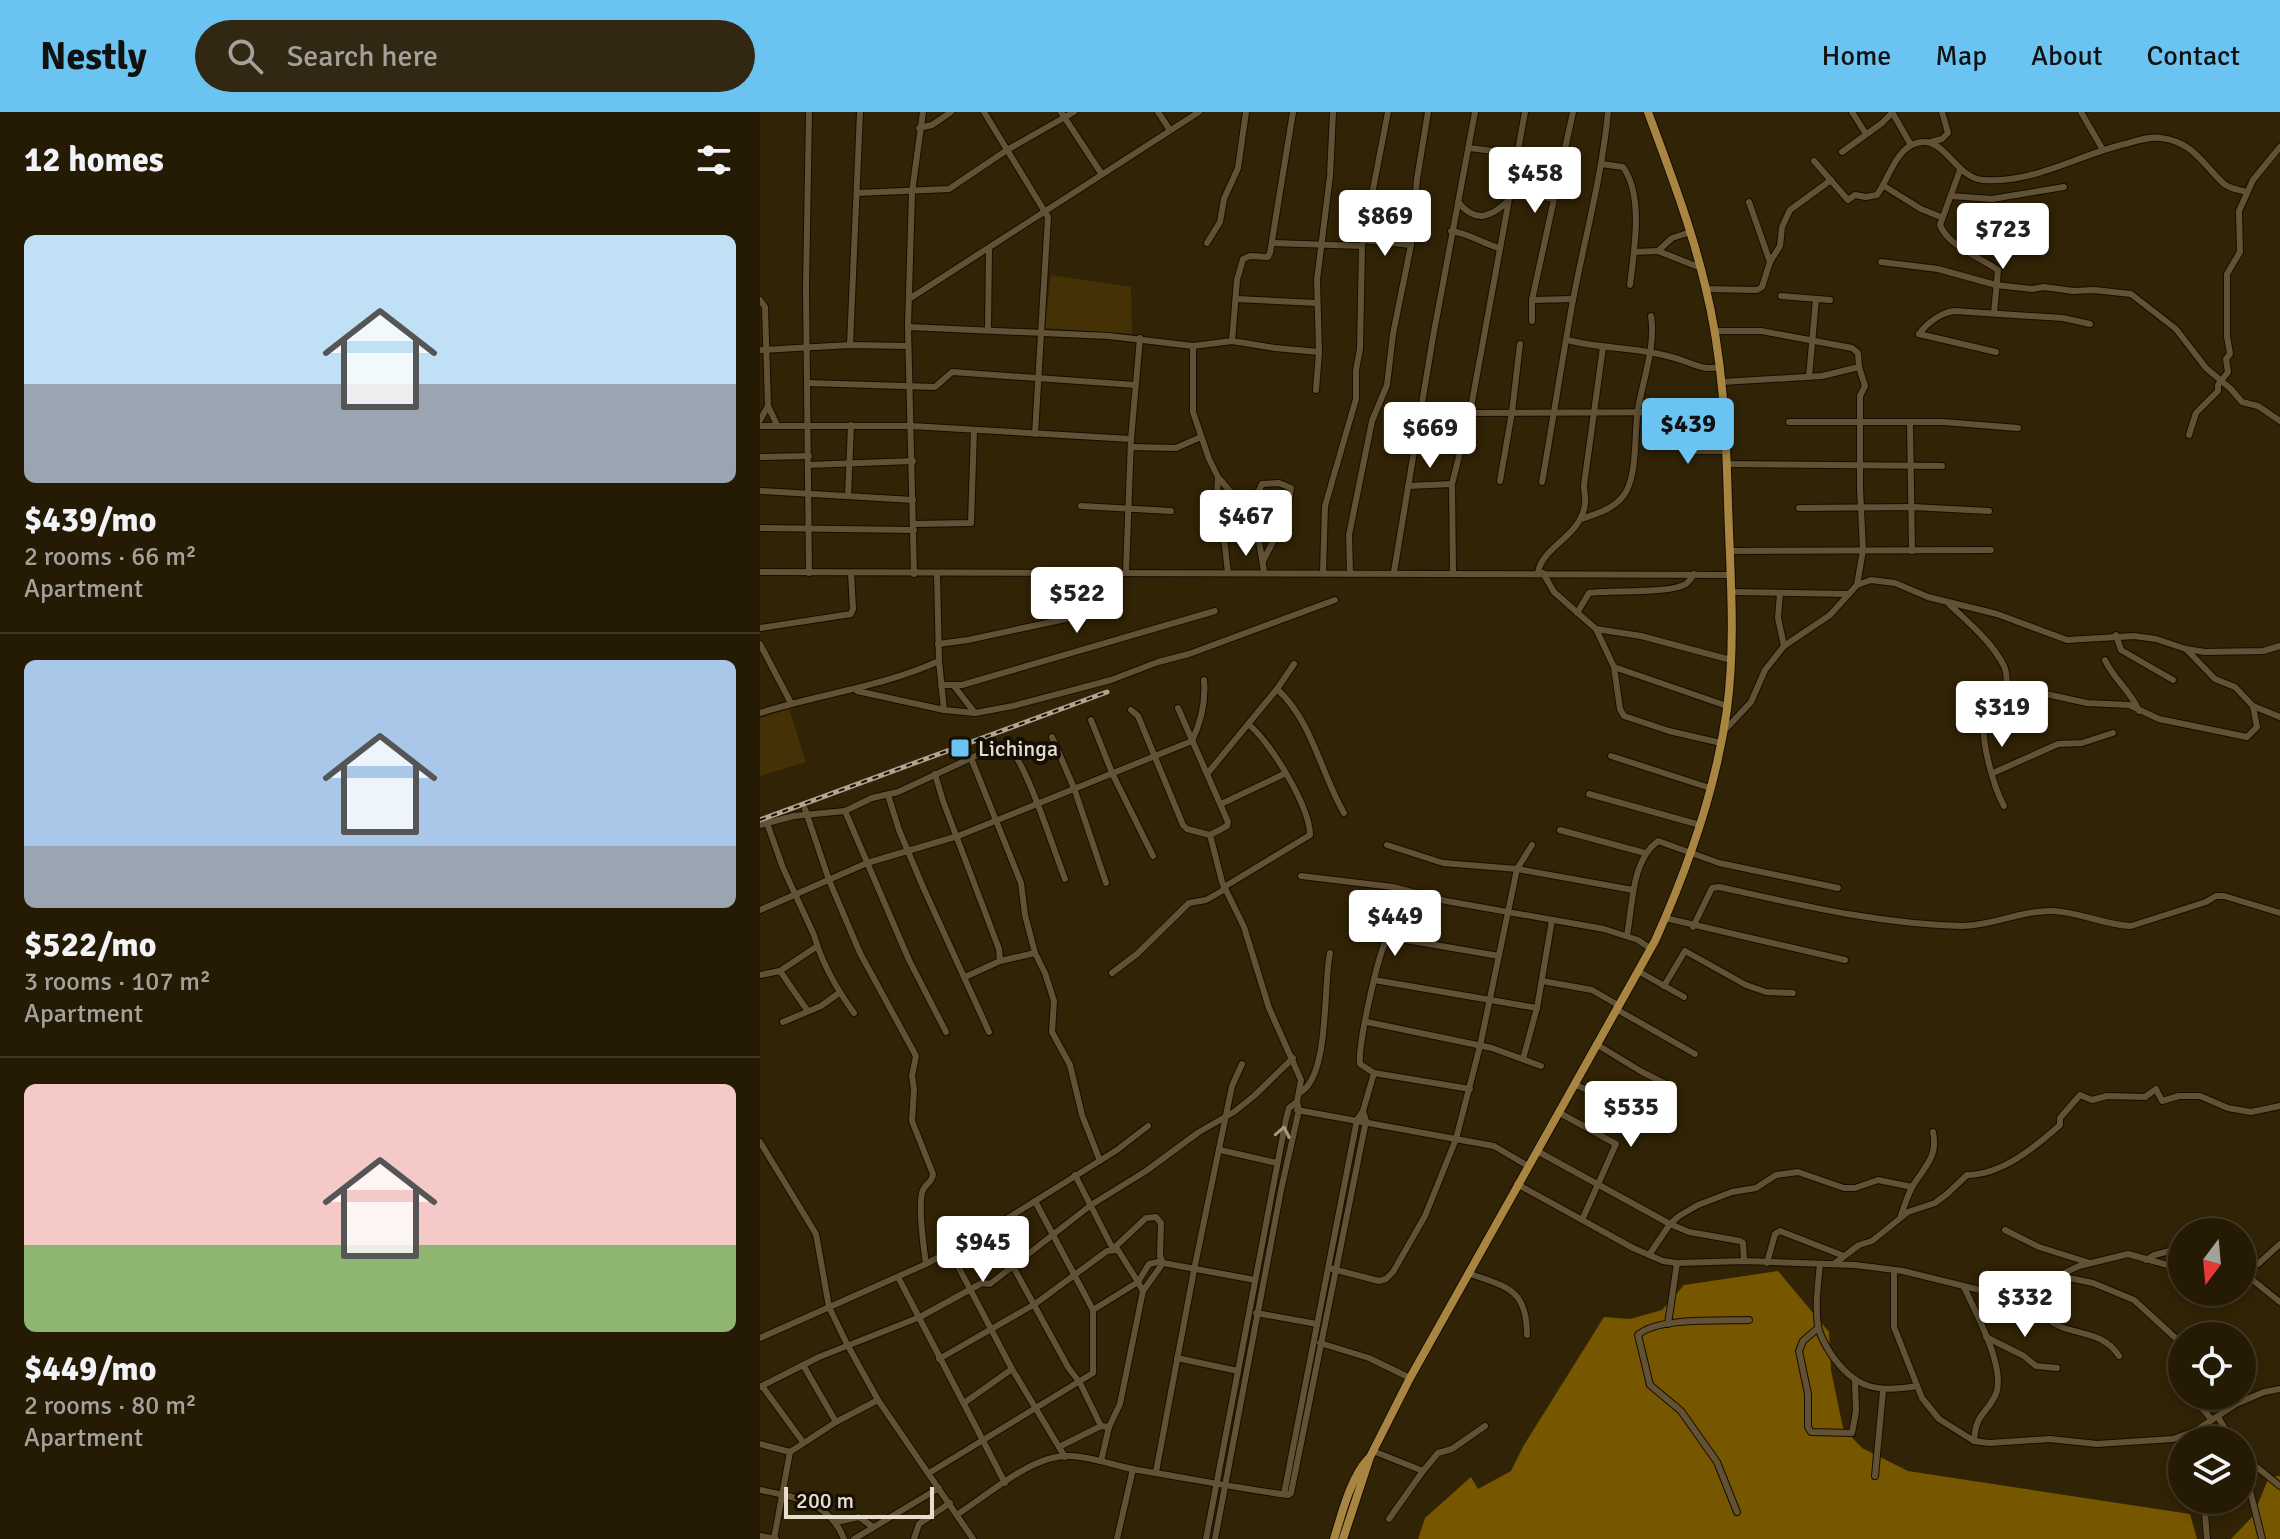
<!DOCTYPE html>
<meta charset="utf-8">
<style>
:root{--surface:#251a04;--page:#312713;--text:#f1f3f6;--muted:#a3a19a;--line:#423826;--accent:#6ac3f1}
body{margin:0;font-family:Signika,sans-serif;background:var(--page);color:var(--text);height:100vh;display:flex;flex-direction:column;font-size:30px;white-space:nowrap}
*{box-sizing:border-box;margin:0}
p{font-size:26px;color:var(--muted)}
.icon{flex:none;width:44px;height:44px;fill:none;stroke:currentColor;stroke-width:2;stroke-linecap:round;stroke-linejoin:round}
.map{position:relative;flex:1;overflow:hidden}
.drawer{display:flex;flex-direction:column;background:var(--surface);width:760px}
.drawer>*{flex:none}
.needle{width:52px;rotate:196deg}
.controls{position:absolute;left:1408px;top:1106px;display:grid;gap:16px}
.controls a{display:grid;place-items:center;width:88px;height:88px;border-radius:50%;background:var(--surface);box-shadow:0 4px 12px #0003,0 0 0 2px var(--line);font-size:40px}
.scale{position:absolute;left:24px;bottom:20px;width:150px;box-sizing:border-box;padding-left:8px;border:4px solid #e6ddcd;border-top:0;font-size:22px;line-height:28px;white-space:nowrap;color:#e6ddcd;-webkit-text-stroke:6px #140e04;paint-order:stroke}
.price{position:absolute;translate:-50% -68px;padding:0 18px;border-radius:8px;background:#fff;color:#222;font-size:26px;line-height:52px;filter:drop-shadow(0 2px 4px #0008)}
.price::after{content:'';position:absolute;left:50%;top:48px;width:24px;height:18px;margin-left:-12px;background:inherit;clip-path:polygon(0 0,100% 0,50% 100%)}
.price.on{background:var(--accent);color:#111}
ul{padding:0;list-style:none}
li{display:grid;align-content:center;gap:16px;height:424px;padding:0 24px}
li+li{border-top:2px solid var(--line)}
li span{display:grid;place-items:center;height:248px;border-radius:12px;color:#555}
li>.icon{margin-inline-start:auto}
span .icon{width:144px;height:144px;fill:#fffc;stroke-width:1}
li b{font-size:34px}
h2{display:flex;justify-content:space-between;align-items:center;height:96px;padding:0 24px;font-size:34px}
header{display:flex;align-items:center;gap:48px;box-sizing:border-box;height:112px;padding:0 40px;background:var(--accent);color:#111}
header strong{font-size:38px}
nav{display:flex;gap:44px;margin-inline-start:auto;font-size:28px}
.search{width:560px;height:72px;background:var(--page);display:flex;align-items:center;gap:20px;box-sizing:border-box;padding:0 28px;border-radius:44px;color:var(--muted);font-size:30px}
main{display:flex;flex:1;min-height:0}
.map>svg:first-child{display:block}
</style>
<header>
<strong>Nestly</strong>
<div class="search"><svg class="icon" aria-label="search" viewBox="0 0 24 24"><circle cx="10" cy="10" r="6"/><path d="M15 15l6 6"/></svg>Search here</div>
<nav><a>Home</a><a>Map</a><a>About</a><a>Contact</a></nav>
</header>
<main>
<section class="drawer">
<h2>12 homes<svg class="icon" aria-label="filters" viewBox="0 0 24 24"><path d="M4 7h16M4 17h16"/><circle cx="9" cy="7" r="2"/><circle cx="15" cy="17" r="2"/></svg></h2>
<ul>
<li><span style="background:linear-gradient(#bfe0f5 60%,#9aa5b1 0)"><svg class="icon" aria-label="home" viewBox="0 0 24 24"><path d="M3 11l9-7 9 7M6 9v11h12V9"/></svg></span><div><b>$439/mo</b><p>2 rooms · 66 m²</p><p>Apartment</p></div></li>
<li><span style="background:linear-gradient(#a9c7e8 75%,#9aa5b1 0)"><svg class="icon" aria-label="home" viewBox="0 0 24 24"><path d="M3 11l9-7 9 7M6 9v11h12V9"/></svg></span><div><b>$522/mo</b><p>3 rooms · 107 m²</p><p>Apartment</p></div></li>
<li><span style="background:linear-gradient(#f6c9c9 65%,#8fb573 0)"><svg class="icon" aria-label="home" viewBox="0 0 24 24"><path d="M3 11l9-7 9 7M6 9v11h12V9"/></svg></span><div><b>$449/mo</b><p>2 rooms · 80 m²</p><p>Apartment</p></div></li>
</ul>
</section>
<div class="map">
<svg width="1520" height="1427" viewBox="0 0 1520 1427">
<rect width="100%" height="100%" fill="#312305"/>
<g fill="#443206">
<path d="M291,163l80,12 1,47 -87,-6z"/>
<path d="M29,597l17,53 -46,14v-58z"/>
</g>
<g fill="#775600">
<path d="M1018,1159l51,61 2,38 12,58 19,20 46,23 282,43 7,25h-779l7,-21 46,-41 7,12 33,-18 13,-26 80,-128 26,2 32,-9 22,-25z"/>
<path d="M1520,1364v63h-49l22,-23 16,-39z"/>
</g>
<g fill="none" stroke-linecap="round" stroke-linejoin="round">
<g stroke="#170d00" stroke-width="8">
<g id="minor">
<path d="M224,0l64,105 -13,217"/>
<path d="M301,0l40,61"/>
<path d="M398,0l12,18"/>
<path d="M1092,0l14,22"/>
<path d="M1132,0l19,33"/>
<path d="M1321,0l22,38"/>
<path d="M159,16l13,-3 19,-13"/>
<path d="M1171,30l11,-3 6,-6 -6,-21"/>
<path d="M709,36l49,6"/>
<path d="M1082,40l40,-29 10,-10"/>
<path d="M1054,49l34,39 7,-5 11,2 11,-2c11,-15 19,-47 40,-52 28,-8 38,35 66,37 50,4 95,-25 142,-36 11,-3 24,-8 36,-6 33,4 42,27 63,46 6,5 16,6 23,8"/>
<path d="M841,52l22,3c21,29 11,84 7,118"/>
<path d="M1200,58l-20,55c9,22 40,32 58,45l-4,43"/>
<path d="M1124,74l37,23 20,8"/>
<path d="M750,79l44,8"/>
<path d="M97,81l92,-4 58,-39 67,-38"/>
<path d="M1191,84l41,3 72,-12"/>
<path d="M698,90c18,22 33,15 50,-1"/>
<path d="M691,119c20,3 30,12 48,17"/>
<path d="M602,128l49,5"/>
<path d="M447,131l13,-21 4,-23 14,-31 8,-56"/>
<path d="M513,131l89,3"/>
<path d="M898,139l14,-13 19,-6"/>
<path d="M874,140l24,-1 43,17"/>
<path d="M1010,150l10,-16 2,-19 8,-17 41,-30"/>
<path d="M1121,150l57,7 58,16 36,4 12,-2 29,4 21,-1 37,4 45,35 30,39 25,21 11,13 16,4 22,15"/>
<path d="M946,177l51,1 5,-3 8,-25 -21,-60"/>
<path d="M1021,184l49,4"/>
<path d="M149,187l290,-187"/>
<path d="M476,187l81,4"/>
<path d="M0,188l5,7 3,99 9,19"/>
<path d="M772,188l41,-1"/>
<path d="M772,209v-21l41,-188"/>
<path d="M148,215l201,9 84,10 39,-5 43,7 44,4"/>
<path d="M228,217l1,-79"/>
<path d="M955,219h46l91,17 6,5 1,14 -37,9 -100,6"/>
<path d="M1159,222c8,-11 21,-21 35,-23l109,7 27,6"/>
<path d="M1159,222l77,18"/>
<path d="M807,228c39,10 79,7 117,21 14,5 21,9 36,6"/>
<path d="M472,229l5,-61 6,-21 7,-3 18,1 2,-4 23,-141"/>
<path d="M90,233l10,-233"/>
<path d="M433,234v66l16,47 9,18 38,45 8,50"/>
<path d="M0,238l90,-5 58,1"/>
<path d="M1049,265l7,-78"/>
<path d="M48,271l127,4 17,-15 183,13"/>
<path d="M556,278l3,-38 -2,-72 13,-104 3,-64"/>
<path d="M710,301l254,-1"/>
<path d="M0,308l8,-14"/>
<path d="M659,309l49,2"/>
<path d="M1029,310h154l75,6"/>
<path d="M1150,312l2,127"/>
<path d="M0,314h151l220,13"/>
<path d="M912,321l8,15 6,3h40"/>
<path d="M1429,323l7,-22 22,-22v-6l10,-13 -2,-13 4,-5 -3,-18v-62l13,-22 -1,-41 14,-31 27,-33"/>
<path d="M371,335l45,1 25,-11"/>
<path d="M0,345l49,-1"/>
<path d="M967,352l215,2"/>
<path d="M48,353l105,-4"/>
<path d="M458,366l-2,31 8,29 4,35"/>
<path d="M740,369l12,-69 8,-68"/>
<path d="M782,370c11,-61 20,-122 31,-182 12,-63 29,-124 35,-188"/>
<path d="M648,374l44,-2"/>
<path d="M0,379l153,9"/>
<path d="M88,384l3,-71"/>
<path d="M321,394l90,5"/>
<path d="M1039,396l113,-1 77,4"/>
<path d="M489,400l13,-28 17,-1 12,5 -5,29 -23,44"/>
<path d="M821,407c15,-5 33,-10 43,-24 14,-20 10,-62 14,-86 5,-30 18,-63 13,-93"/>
<path d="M154,412l57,-1 3,-93"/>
<path d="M0,416l154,2"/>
<path d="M970,439l261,-1"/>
<path d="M0,460l971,3"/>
<path d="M366,460l5,-133 9,-101"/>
<path d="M563,460l2,-66 31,-107v-29l4,-21 2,-103 26,-134"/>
<path d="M590,460l-1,-37 23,-114 15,-36 6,-51 18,-89 6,-66 11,-67"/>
<path d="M634,460l39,-235 42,-225"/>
<path d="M693,460l-1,-88 18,-71 55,-301"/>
<path d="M49,461l-3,-285 3,-176"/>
<path d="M778,461c3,-26 43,-36 47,-69 1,-6 -1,-12 -1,-19l19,-138"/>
<path d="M783,461l11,19 42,37 18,38 6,42 4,7 45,15 52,12"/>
<path d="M154,462l-6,-247 4,-135 11,-80"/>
<path d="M1097,473l6,-35 -3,-62v-92l5,-10 -6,-19"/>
<path d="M972,480l117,2"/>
<path d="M1020,481l-2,25 6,28"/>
<path d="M1189,492c20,19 43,38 55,62 6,12 -1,28 8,37 5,6 17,5 24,5l5,-11 5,-3 41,9 42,2 30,14 88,18 10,-10 -4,-21"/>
<path d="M817,501l12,-20c23,-3 80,1 97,-9 2,-2 7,-8 8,-10"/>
<path d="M0,516l91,-14 2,-5 -2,-36"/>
<path d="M836,517l45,7 90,24"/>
<path d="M1356,523l5,15 52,30"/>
<path d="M0,532l31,59"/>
<path d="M178,532l30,-4 116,-25"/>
<path d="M1426,537l29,30 20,8 18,19 27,11"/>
<path d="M1345,548c9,20 26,31 34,51"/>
<path d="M179,549l5,49"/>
<path d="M854,555l113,39"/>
<path d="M181,573h21l253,-74"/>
<path d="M194,574l21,27 38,-7 98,-26 47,-18 31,-8 146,-54"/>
<path d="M517,577c36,33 43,83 67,124"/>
<path d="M97,579l87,19 31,3"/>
<path d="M418,596l50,114 -1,4 -17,9"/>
<path d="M371,598l7,6 45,109 4,4 23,6 12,47 22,45 25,81 32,72 -4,22 2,8 -18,80 -66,349"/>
<path d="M0,601c59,-19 122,-26 179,-52l-2,-87"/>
<path d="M331,608l22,55 40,81"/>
<path d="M964,619l27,-29 14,-32 19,-24 46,-31 27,-30 14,-5 24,3 33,14 69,17 70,26 67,-4 22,3 30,10 19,3 58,-1 17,-5"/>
<path d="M292,625l22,51 32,95"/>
<path d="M851,644l99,32"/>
<path d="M211,646l50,125 4,32 10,38 10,20 9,28 -2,31 18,33 12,50 18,46"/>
<path d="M1233,661l65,-29 24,-1 31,-10"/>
<path d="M175,662l8,27 56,148 1,12"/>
<path d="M447,662l70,-85 17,-25"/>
<path d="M829,682l111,31"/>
<path d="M128,683l11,35 24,57 66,145"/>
<path d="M461,692l63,-30"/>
<path d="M1244,694c-10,-18 -25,-69 -19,-89 3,-11 13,-16 22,-23"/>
<path d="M45,697l24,71 31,73 56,103 -4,20 2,13 -2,32 21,53c-1,9 -6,8 -10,16 -6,13 1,59 3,74"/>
<path d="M85,699l64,149 37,72"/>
<path d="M7,711l16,45 31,67c8,29 22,53 40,78"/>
<path d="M0,713l34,-9 51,-5 27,-13 26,-6 86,-40c7,-3 16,-8 24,-4 16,7 48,109 57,131"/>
<path d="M800,718l85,23"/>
<path d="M627,733l56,18 74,6 116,21"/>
<path d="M541,764l92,11 53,14 158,28 34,11 13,9"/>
<path d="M0,798l107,-47 91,-27 234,-95c9,-19 14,-39 12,-61"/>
<path d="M905,806l180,42"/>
<path d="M933,815l19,-39 7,-1c82,18 158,37 243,39 31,0 60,-16 91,-15 27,1 51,14 78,15l75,-24 10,-6h8l56,17"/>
<path d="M867,823c6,-30 4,-74 31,-94l61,22 119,25"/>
<path d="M20,859l27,39"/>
<path d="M878,859l46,26"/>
<path d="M352,861l25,-19 52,-51 17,-3 16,-9 2,-4 86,-52c0,-28 -40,-94 -62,-111"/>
<path d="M0,863l20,-4 36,-24"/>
<path d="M205,865l35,-16 35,-8"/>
<path d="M614,868l163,28"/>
<path d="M782,869l50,9 26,15"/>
<path d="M904,874l21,-35 61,34 20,7 27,1"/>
<path d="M856,897l79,45"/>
<path d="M23,910l38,-16 18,-13"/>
<path d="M607,910l125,26 49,18"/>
<path d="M836,932l46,28 30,15"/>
<path d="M763,947l14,-51 15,-88"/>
<path d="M814,972l96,44"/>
<path d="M710,977l-96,-16 -14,-9c-2,-19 18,-112 28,-127l111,19"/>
<path d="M541,980c29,-18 22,-108 29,-139"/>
<path d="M537,998l197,36 34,20"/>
<path d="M798,1000l58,32 -34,76"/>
<path d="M0,1030l56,92 13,73 19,39 30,54 95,139"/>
<path d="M460,1038l57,13"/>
<path d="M777,1039l133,73 19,8 51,9 3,2 1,18"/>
<path d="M315,1063l38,74 33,-31 10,-1 5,6 -1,33 3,7 -20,28"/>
<path d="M757,1072l116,64 30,13 14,2 67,-2 111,4 48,6 81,20 30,-2 44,-13 21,-10 49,-12 54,15"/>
<path d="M1141,1103c4,-10 7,-22 13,-31 12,-19 24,-28 19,-52"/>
<path d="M232,1116l76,139 12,16 21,43 8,1"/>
<path d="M1245,1118l34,17 51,16"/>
<path d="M190,1139l62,118 53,88"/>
<path d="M889,1143l21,-31 9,-8 19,-11 34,-13 24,-4 20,-13 22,-3 46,16h11l23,-8 34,7"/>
<path d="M1386,1148l8,-5 28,-7"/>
<path d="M1007,1151l8,-29 5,-3 64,25"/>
<path d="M1060,1152c-2,20 -5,42 -2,62 2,11 8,20 13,28 24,35 46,39 86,32"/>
<path d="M1074,1152l25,-19 13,-4 36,-29 27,-9 12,-9 20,-19c35,0 68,-28 93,-50v-7l20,-23 12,5 15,-4 38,1 11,-8 6,12 17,-5h21l28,12 23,4 29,-6"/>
<path d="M569,1156l50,13 7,-2 7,-7 32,-56 31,-77 24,-93 37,-177 15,-24"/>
<path d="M1134,1158v57l28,71 17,21 35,22 15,2 61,-4 47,5 76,-5 22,-8 41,-27 28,-12 16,-3"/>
<path d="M708,1161c38,14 59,15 59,62"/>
<path d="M1482,1161l16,-9 22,-20"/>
<path d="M1484,1161l36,29"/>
<path d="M1299,1164l34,7 41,17 48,44"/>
<path d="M138,1165l107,206"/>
<path d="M1270,1172c3,8 5,17 9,24 19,33 59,15 80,48"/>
<path d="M1204,1175c11,24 44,84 31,109 -10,20 -19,17 -21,45"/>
<path d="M333,1198l45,-28 5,9 -23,113 -11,23 -8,34"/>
<path d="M496,1201l61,11"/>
<path d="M908,1212l9,-61"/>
<path d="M1058,1216l-15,13 -4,10 9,43v33l3,5 41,1 4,-22 -1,-30"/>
<path d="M1226,1225l38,19 12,10 21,2"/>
<path d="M0,1226l166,-74 66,-36 125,-78 31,-24"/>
<path d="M560,1231l49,15 41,20"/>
<path d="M417,1246l61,13"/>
<path d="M179,1247l96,-55 72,-53 11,-1 20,32 11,-18 9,-2 97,18"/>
<path d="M43,1253l33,57"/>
<path d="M2,1274l41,56"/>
<path d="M0,1275l59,-30 101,-40 62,-34 8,1 101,-79 55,-34 53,-39 35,-20 20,-16 39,-38"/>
<path d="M1438,1284l3,11 11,13"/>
<path d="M204,1291l48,-34"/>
<path d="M1458,1305l14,23"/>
<path d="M1444,1313v15"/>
<path d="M0,1332l30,8"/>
<path d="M299,1335l42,-21"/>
<path d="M613,1339l50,20 -34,48"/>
<path d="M1482,1343l38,31"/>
<path d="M1482,1346l20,81"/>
<path d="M663,1359l15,-18 14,-4 33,-23"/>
<path d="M396,1360l38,-202 38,-184 10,-22"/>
<path d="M169,1361l164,-100v-63l-58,-109"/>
<path d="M1115,1364l8,-85"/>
<path d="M0,1378c35,7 70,12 84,49"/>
<path d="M524,1382l73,-374 6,-9 11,-38"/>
<path d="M1444,1388l3,39"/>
<path d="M977,1400l-20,-50 -36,-51 -31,-26 -12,-50c19,-18 84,-14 111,-15"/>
<path d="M198,1402c26,-17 64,-49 94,-56 27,-7 58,7 85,12 50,8 100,18 151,25l3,-2 75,-372 -3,-10"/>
<path d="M77,1410l22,-5 14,10"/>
<path d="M0,1424l16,3"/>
<path d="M14,1427l16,-87 46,-30 42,-22"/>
<path d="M94,1427l85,-51"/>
<path d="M154,1427l5,-15 31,-21"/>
<path d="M357,1427l16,-70"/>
<path d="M446,1427l80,-420 3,-11 8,-6"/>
</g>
</g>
<g stroke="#170d00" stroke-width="10">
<g id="major">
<path d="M574,1427c8,-26 16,-60 34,-80"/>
<path d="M583,1427l27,-82 40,-79 245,-437c33,-73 61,-152 72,-232 9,-69 3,-137 1,-206 -2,-74 -5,-146 -23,-218 -14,-59 -36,-116 -57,-173"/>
</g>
</g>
<use href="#minor" stroke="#625235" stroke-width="6"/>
<use href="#major" stroke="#a88642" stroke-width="8"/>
<g stroke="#afa590" stroke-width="5">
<path id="rail" d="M0,708l347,-128"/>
</g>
<use href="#rail" stroke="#140e04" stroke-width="2" stroke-dasharray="6" stroke-linecap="butt"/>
</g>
<defs><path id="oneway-chevron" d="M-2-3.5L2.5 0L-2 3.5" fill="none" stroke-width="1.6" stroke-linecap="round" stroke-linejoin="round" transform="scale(2)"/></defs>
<use stroke="#a49881" href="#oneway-chevron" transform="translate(523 1020) rotate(-79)"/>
<rect fill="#6ac3f1" stroke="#140e04" stroke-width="3" x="190" y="626" width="20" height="20" rx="4"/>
<g text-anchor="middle" stroke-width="8" stroke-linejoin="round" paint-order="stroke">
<g font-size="22" fill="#e6ddcd" stroke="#140e04" text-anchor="start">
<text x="218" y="644">Lichinga</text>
</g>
</g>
</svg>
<div class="controls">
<a><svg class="needle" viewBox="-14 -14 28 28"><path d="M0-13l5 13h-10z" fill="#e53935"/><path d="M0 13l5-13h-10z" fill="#a3a19a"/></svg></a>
<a><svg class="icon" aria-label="locate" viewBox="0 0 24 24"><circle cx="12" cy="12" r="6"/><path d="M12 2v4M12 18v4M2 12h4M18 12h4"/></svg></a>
<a><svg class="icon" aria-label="layers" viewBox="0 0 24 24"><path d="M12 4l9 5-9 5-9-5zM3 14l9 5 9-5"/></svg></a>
</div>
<div class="scale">200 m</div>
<b class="price" style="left:775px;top:103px">$458</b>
<b class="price" style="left:625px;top:146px">$869</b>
<b class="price" style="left:1243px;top:159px">$723</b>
<b class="price on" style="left:928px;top:354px">$439</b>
<b class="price" style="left:670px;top:358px">$669</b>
<b class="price" style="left:486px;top:446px">$467</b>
<b class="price" style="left:317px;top:523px">$522</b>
<b class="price" style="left:1242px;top:637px">$319</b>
<b class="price" style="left:635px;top:846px">$449</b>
<b class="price" style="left:871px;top:1037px">$535</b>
<b class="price" style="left:223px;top:1172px">$945</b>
<b class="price" style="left:1265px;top:1227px">$332</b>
</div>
</main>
